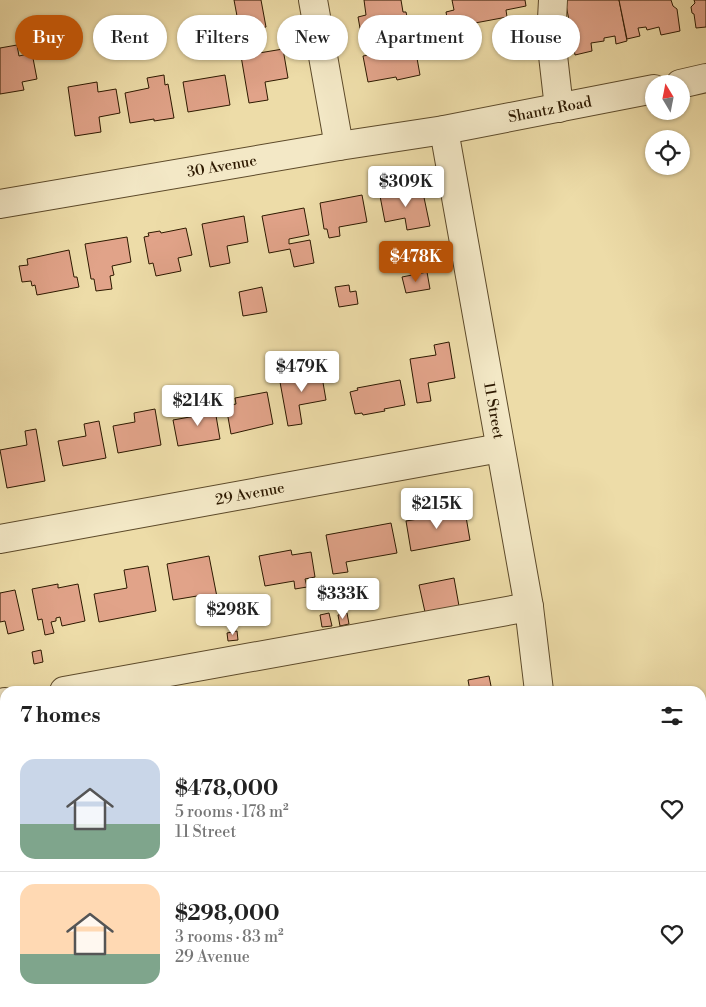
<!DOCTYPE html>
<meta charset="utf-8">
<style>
:root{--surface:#fff;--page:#f6f6f6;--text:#222;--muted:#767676;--line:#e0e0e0;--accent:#b45309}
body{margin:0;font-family:"Libre Bodoni",serif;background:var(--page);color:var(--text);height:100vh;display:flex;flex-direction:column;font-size:19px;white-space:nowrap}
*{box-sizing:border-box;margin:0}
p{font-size:16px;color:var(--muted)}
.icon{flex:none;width:28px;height:28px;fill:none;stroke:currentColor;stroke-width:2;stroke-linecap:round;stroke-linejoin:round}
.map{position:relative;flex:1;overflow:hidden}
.sheet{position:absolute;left:0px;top:686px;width:706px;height:321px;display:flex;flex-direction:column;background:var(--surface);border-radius:15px 15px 0 0;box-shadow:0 1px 4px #0004}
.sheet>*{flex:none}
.hud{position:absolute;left:15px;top:15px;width:676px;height:45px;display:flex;gap:10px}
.needle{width:32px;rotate:350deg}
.buttons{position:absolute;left:645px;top:75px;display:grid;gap:10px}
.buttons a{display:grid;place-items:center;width:45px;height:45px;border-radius:50%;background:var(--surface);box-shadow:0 1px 4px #0004;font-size:25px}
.price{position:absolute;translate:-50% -42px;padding:0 11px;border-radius:5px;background:#fff;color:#222;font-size:16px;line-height:32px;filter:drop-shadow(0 1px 2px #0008)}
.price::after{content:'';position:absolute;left:50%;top:30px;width:15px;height:11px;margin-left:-8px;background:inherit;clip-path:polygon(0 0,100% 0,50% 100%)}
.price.active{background:var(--accent);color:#fff}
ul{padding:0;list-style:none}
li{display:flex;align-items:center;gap:15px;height:125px;padding:0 20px}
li+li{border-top:1px solid var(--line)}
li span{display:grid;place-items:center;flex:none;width:140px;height:100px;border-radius:15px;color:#555}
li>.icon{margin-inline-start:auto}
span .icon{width:60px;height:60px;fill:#fffc;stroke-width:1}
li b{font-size:21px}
h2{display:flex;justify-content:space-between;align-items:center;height:60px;padding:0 20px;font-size:21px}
.chip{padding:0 18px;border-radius:22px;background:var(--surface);box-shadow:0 1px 4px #0004;font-size:18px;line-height:45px}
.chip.active{background:var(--accent);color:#fff}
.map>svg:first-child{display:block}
</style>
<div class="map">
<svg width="706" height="1007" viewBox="0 0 706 1007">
<rect width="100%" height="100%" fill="#eddca8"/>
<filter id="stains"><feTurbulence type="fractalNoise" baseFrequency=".004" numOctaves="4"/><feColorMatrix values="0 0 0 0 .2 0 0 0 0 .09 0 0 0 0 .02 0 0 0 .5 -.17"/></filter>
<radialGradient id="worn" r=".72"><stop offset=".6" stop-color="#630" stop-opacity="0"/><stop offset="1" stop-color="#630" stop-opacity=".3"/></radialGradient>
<g fill="#e1a389" stroke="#2d1900">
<path d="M234,0h27l5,27 -26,5z"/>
<path d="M364,0h37l2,12h3l5,23 -48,10 -5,-28 8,-2z"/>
<path d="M452,0h73l1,6 -20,4 1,7 -32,6 -2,5 -7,1 -5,-3 -12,3 -3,-17 8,-2z"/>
<path d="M565,0h54l8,41 -11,3 -1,-8 -11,2v3l-13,2 1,8 -17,4 -2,-12 -4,-3 -1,-6 3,-4z"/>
<path d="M619,0h52l2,6 4,3 3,22 -19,4 -2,-8 -12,3 -1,-3 -8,1 2,8 -13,3z"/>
<path d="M694,0h12v27l-10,1 -2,-14 -2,-1 -1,-6 4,-4z"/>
<path d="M17,45l2,11 13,-3 5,26 -15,3 2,8 -24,4v-46z"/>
<path d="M415,47l5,28 -23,5 -1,-3 -28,5 -5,-26z"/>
<path d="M283,49l5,29 -23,4 3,18 -19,3 -8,-47z"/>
<path d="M164,75l1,10 3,-1 6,34 -20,3v-2l-24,4 -5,-30 24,-5 -2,-10z"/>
<path d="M225,75l5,30 -42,7 -5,-30z"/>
<path d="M97,82l1,10 18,-3 4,24 -21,4 2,15 -26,4 -7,-49z"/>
<path d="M422,188l8,38 -23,4 -2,-12 -20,4 -5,-26z"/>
<path d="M362,195l5,27 -28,5 1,9 -11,2 -2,-9h-3l-4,-26z"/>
<path d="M304,208l5,27 -20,4v5l21,-4 4,23 -20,4 -4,-18 -21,4 -7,-37z"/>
<path d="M244,216l4,26 -21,4 3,17 -20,4 -8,-43z"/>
<path d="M186,228l6,27 -14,3 3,13 -25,5 -3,-13 -4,1 -5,-27 5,-1 -1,-3 12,-2 1,2z"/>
<path d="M127,237l4,25 -19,4 2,9 -4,1 2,13 -16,2 -2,-12h-3l-6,-35z"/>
<path d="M69,250l5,27h3l2,10 -42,8 -2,-10 -3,1 -1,-5 -9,1 -3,-16 9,-1 -1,-6z"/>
<path d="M427,272l3,17 -24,4 -4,-16z"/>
<path d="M349,285l1,7 6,-1 2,13 -19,3 -4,-20z"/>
<path d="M262,287l5,25 -24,4 -4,-24z"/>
<path d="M449,342l6,36 -27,5 3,18 -14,2 -7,-44 26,-4 -2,-10z"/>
<path d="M320,365l6,35 -27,5 3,19 -14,2 -8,-44 26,-5 -2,-9z"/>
<path d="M400,380l5,25 -21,4 1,2 -22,4 -1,-2 -7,1 -5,-22 8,-2 -1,-2z"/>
<path d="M267,392l6,32 -42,10 -5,-28 10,-2 -1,-6z"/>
<path d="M214,404l6,35 -42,7 -5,-26 28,-5 -1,-9z"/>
<path d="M155,409l6,36 -43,8 -5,-27 22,-4 -1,-9z"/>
<path d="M99,421l7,37 -43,8 -5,-25 28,-5 -2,-12z"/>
<path d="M36,429l9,52 -38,7 -7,-38 27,-5 -2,-14z"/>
<path d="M434,511l1,5 30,-5 5,29 -59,11 -5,-30 12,-2 -1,-5z"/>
<path d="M391,523l6,30 -51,9 2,10 -15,2 -7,-39z"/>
<path d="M291,550l1,5 19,-3 4,25 -10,2 2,8 -12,2 -1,-8 -29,5 -6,-30z"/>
<path d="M209,556l8,41 -20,3v-4l-24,4 -6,-36z"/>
<path d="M148,566l8,45 -57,11 -5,-28 33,-6 -3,-18z"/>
<path d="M454,578l5,28 -34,6 -6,-27z"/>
<path d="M58,584v4l20,-4 7,37 -23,5 -2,-9 -4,1v3l-5,1 3,11 -9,2 -3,-16 -4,1 -6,-31z"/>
<path d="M15,590l9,40 -16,4 -3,-13 -5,1v-29z"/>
<path d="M329,613l3,13 -10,1 -2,-12z"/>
<path d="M347,613l2,11 -9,2 -2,-11z"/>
<path d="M237,631l1,9 -10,1 -1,-8z"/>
<path d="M41,650l2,12 -9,2 -2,-12z"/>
<path d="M489,676l3,15h-22l-2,-11z"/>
<path d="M5,733v28l-5,1v-28z"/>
<path d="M0,765h5v44l-5,1z"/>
<path d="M217,1002h42l1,2 -18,3h-24z"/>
<path d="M373,1002h15v1l-3,4h-15z"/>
</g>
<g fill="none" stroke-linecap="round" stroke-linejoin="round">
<g stroke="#5d4a2a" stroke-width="30">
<g id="minor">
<path d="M313,0l26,146"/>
<path d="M553,0l-2,38 8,70"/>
<path d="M680,84l26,-6"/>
<path id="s1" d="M444,130l85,477 10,84"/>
<path id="s2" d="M0,204l339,-58 105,-16 210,-41"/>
<path id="s3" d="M0,539l500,-91"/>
<path d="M64,691l465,-84"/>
<path d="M0,703l5,-1"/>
<path d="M0,858l5,-1"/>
<path d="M175,1002v5"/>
</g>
</g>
<use href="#minor" stroke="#f3e8c6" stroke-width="28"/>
</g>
<g text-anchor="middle" stroke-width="4" stroke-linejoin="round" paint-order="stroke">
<g font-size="15" fill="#2d1900" stroke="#f3e8c6">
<text dy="5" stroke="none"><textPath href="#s2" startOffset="558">Shantz Road</textPath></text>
<text dy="5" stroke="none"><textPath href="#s2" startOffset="225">30 Avenue</textPath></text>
<text dy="5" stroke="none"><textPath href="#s1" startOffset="285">11 Street</textPath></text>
<text dy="5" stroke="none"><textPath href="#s3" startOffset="254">29 Avenue</textPath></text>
</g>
</g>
<rect width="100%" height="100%" filter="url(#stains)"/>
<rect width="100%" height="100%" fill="url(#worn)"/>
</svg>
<div class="buttons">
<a><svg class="needle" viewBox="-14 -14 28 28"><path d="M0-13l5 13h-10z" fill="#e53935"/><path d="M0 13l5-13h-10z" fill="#767676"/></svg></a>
<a><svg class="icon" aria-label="locate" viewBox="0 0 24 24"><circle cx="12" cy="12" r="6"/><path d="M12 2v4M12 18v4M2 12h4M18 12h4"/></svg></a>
</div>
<b class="price" style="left:406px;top:208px">$309K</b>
<b class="price active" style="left:416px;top:283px">$478K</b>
<b class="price" style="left:302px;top:393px">$479K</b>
<b class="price" style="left:198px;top:427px">$214K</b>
<b class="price" style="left:437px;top:530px">$215K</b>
<b class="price" style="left:343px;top:620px">$333K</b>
<b class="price" style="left:233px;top:636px">$298K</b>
<div class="hud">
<a class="chip active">Buy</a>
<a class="chip">Rent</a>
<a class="chip">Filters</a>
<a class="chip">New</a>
<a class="chip">Apartment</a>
<a class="chip">House</a>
</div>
<section class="sheet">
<h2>7 homes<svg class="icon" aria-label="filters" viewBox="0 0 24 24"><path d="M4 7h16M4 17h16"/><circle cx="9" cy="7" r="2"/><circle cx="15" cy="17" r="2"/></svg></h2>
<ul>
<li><span style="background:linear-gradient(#c9d6e8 65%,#7fa58c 0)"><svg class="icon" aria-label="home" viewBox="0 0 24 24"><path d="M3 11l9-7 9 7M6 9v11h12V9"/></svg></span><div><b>$478,000</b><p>5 rooms · 178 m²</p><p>11 Street</p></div><svg class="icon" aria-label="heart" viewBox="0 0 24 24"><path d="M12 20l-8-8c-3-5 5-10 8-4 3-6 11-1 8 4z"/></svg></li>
<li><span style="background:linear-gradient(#ffd9b3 70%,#7fa58c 0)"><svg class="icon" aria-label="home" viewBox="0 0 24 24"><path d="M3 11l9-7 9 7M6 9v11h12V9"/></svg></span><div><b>$298,000</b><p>3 rooms · 83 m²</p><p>29 Avenue</p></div><svg class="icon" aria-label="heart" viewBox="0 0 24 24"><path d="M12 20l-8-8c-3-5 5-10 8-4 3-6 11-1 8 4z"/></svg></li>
</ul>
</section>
</div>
